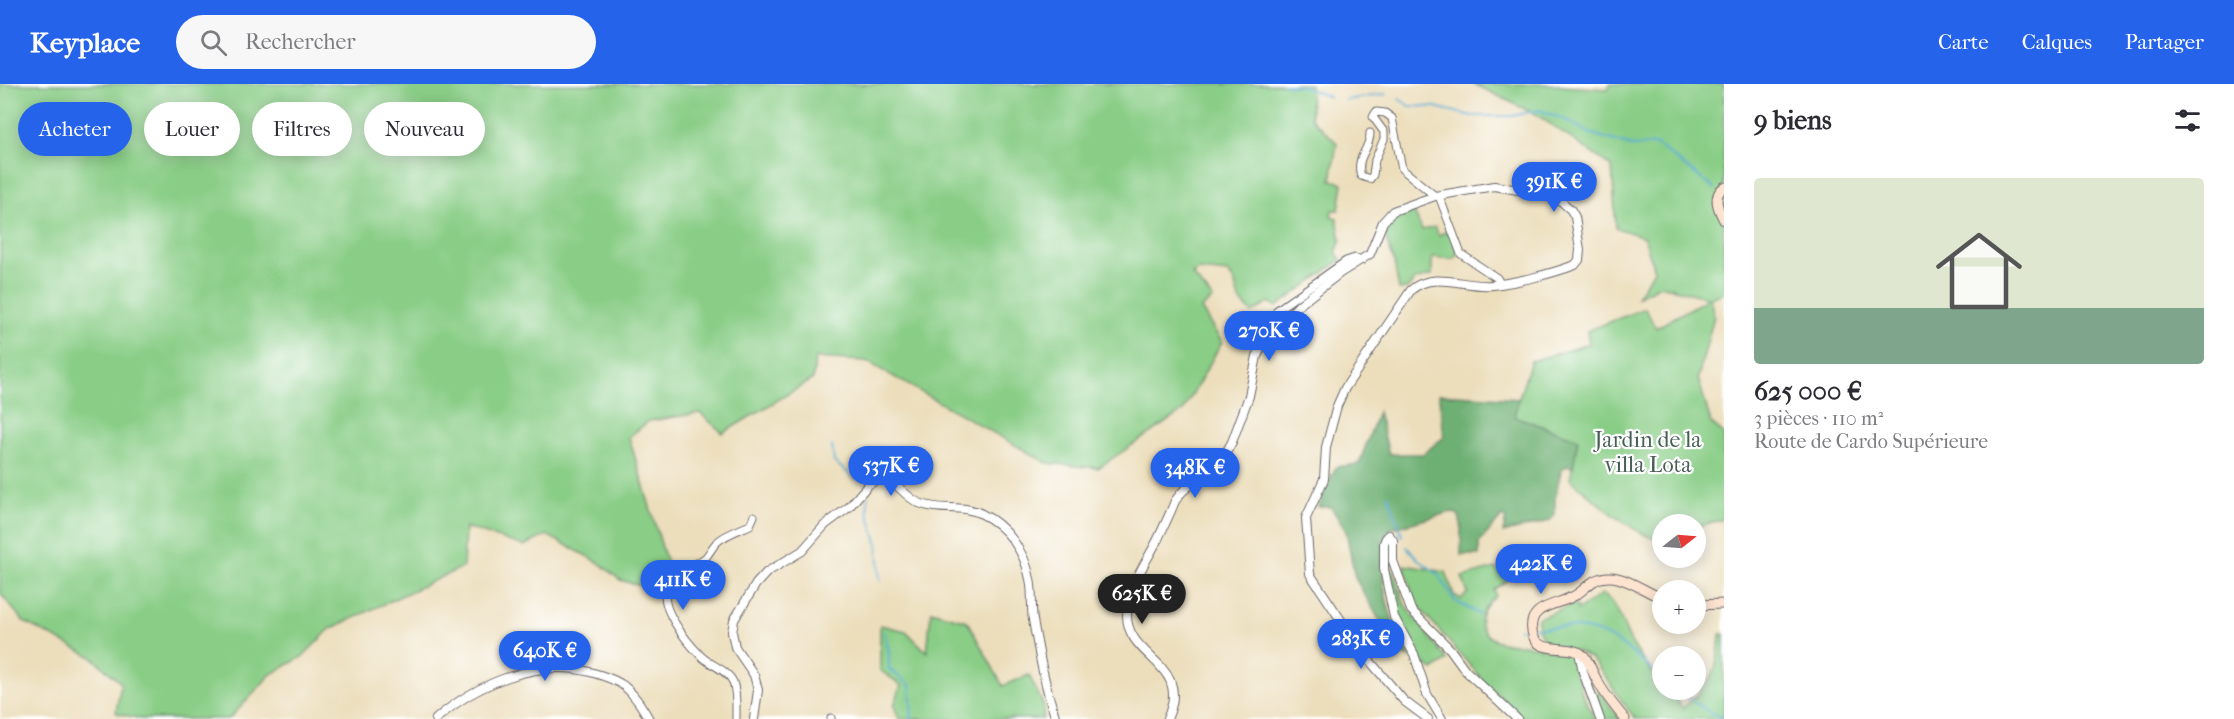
<!DOCTYPE html>
<html lang="fr">
<meta charset="utf-8">
<style>
:root{--surface:#fff;--page:#f7f7f7;--text:#2b2b33;--muted:#7c7c81;--accent:#2563eb}
body{margin:0;font-family:"IM FELL French Canon",serif;background:var(--page);color:var(--text);height:100vh;display:flex;flex-direction:column;font-size:22px;white-space:nowrap}
*{box-sizing:border-box;margin:0}
p{font-size:20px;color:var(--muted)}
.icon{flex:none;width:33px;height:33px;fill:none;stroke:currentColor;stroke-width:2;stroke-linecap:round;stroke-linejoin:round}
.map{position:relative;flex:1;overflow:hidden}
.panel{display:flex;flex-direction:column;background:var(--surface);width:510px}
.panel>*{flex:none}
.banner{position:absolute;left:18px;top:18px;width:570px;height:54px;display:flex;gap:12px}
.needle{width:39px;rotate:73deg}
.buttons{position:absolute;left:1652px;top:430px;display:grid;gap:12px}
.buttons a{display:grid;place-items:center;width:54px;height:54px;border-radius:50%;background:var(--surface);box-shadow:0 3px 15px #0003;font-size:30px}
.price{position:absolute;translate:-50% -51px;padding:0 14px;border-radius:21px;background:var(--accent);color:#fff;font-size:20px;line-height:39px;filter:drop-shadow(0 2px 3px #0008)}
.price::after{content:'';position:absolute;left:50%;top:36px;width:18px;height:14px;margin-left:-9px;background:inherit;clip-path:polygon(0 0,100% 0,50% 100%)}
.price.active{background:#222;color:#fff}
ul{padding:0;list-style:none}
li{display:grid;align-content:center;gap:12px;height:318px;padding:0 30px}
li span{display:grid;place-items:center;height:186px;border-radius:6px;color:#555}
li>.icon{margin-inline-start:auto}
span .icon{width:108px;height:108px;fill:#fffc;stroke-width:1}
li b{font-size:26px}
h2{display:flex;justify-content:space-between;align-items:center;height:72px;padding:0 30px;font-size:26px}
.pill{padding:0 21px;border-radius:27px;background:var(--surface);box-shadow:0 3px 15px #0003;font-size:21px;line-height:54px}
.pill.active{background:var(--accent);color:#fff}
header{display:flex;align-items:center;gap:36px;box-sizing:border-box;height:84px;padding:0 30px;background:var(--accent);color:#fff}
header strong{font-size:28px}
nav{display:flex;gap:33px;margin-inline-start:auto;font-size:21px}
.search{width:420px;height:54px;background:var(--page);display:flex;align-items:center;gap:15px;box-sizing:border-box;padding:0 21px;border-radius:33px;color:var(--muted);font-size:22px}
main{display:flex;flex:1;min-height:0}
.map>svg:first-child{display:block}
</style>
<header>
<strong>Keyplace</strong>
<div class="search"><svg class="icon" aria-label="search" viewBox="0 0 24 24"><circle cx="10" cy="10" r="6"/><path d="M15 15l6 6"/></svg>Rechercher</div>
<nav><a>Carte</a><a>Calques</a><a>Partager</a></nav>
</header>
<main>
<div class="map">
<svg width="1724" height="635" viewBox="0 0 1724 635">
<rect width="100%" height="100%" fill="#fff"/>
<filter id="ink" filterUnits="userSpaceOnUse"><feTurbulence type="fractalNoise" baseFrequency=".0167" numOctaves="2"/><feDisplacementMap in="SourceGraphic" scale="12" xChannelSelector="R" yChannelSelector="G"/><feConvolveMatrix kernelMatrix="1 2 1 2 8 2 1 2 1" color-interpolation-filters="sRGB"/></filter>
<filter id="wash" filterUnits="userSpaceOnUse"><feTurbulence type="fractalNoise" baseFrequency=".008" numOctaves="4" result="noise"/><feDisplacementMap in="SourceGraphic" scale="24" xChannelSelector="R" yChannelSelector="G"/><feGaussianBlur stdDeviation="1.35" result="paint"/><feColorMatrix in="noise" values="0 0 0 0 0 0 0 0 0 0 0 0 0 0 0 0 0 1.4 0 .05"/><feComposite in="paint" operator="in"/></filter>
<g filter="url(#wash)">
<rect width="100%" height="100%" fill="#ecdebb"/>
<g fill="#89cd86" stroke="#567860" stroke-width="1.5">
<path d="M0,0h1310l1,34 26,25 -6,37 12,3 -4,27h-7l-1,6 6,2 4,22 -5,12 5,8 -65,47 -6,-5 -18,11 -13,-14 -5,-18 -6,-8 -29,-3 -7,4 21,25 -12,10 21,33 -39,69 -85,57 -51,-5 -181,-102 -51,-3 -2,21 -90,54 -23,-20 -51,8 -20,16 39,130 -9,24 -39,-11 -22,-18 -51,-27 -23,11 -59,-19 -2,40 -133,62 -28,28 -31,17 -42,45h-88l-25,-6 5,-30 -29,-26 -68,-35 -24,-29z"/>
<path d="M1474,0h86l2,2 45,3 2,-5h115v209l-14,5 4,18 -16,62 13,45 13,12v84l-25,7 -2,29 -2,-1v-29h-33v17c-35,-12 -63,-39 -92,-63l8,-40 -65,-23 18,-55 58,-17 -2,-13 58,-23 11,20 53,-30 -49,-13 -23,12 17,-27 -10,-33 -28,-9 -4,-61 -75,-52z"/>
<path d="M1414,128l8,18 13,-3 4,8 10,-5 9,22 -4,7 -22,-2v18l-17,5 -8,9 -8,1 -5,-28 -8,-23v-13l8,-6z"/>
<path d="M1387,479h3l15,42 42,55 -14,10c-29,-15 -40,-77 -46,-107z"/>
<path d="M1404,481l42,7 8,23 7,4 7,-6 -6,-16 33,-9 14,12 -15,9 2,7c-16,13 -24,33 -1,44 12,5 25,4 37,6 12,2 25,6 37,8l7,12 6,27 13,26h-70l-37,-33 -73,-83z"/>
<path d="M1602,510c17,10 20,31 29,48 9,15 19,29 31,42v6h5l16,18c30,-27 34,-33 37,-74h4v85h-88c-16,-17 -30,-45 -45,-60 -18,-16 -55,-3 -53,-41l37,-14 3,6z"/>
<path d="M931,527l36,10 36,65 26,-11 15,31 -1,13h-144l-5,-13 7,-21 -21,-15v-45l26,6 21,21z"/>
<path d="M1599,607l21,28h-16l-9,-27z"/>
</g>
<path fill="#6eb073" stroke="#486957" stroke-width="1.5" d="M1439,310l80,5 -5,17 64,23 -5,28 -6,-1 -6,4 -6,28v17l-6,6 -46,12 3,-15 -4,-2 -23,27v12h-18v-30l-2,-10 -8,-3 -61,17c-7,8 -6,17 -7,27 -2,40 9,68 28,103l-13,-7 -43,-74 -9,-47 -15,-24h-13l18,-40 23,-3 19,-52 11,42h34l21,-17z"/>
<g fill="none" stroke-linecap="round" stroke-linejoin="round">
<g stroke="#56aad2" stroke-width="2">
<path d="M1283,0l21,3 25,10"/>
<path d="M1399,15l11,7 25,1 37,9h40l27,-6 29,11 21,12 43,13 25,-1 58,44"/>
<path d="M1346,16l41,-6"/>
<path d="M832,362l2,16 22,17"/>
<path d="M1388,410l14,42"/>
<path d="M868,412v16l10,33 2,36"/>
<path d="M1407,463l12,13 19,14 17,27 24,13"/>
<path d="M1534,544c17,-1 40,-2 57,2 27,7 50,31 71,48"/>
<path d="M1519,545h9"/>
<path d="M884,548l5,20v17l21,16 2,34"/>
<path d="M1677,606l32,22 15,6"/>
</g>
</g>
</g>
<g filter="url(#ink)">
<g fill="none" stroke-linecap="round" stroke-linejoin="round">
<g stroke="#696468" stroke-width="9">
<g id="minor">
<path d="M1370,49c0,18 -15,23 -9,43l9,3 3,-4 2,-15 9,-21v-7l-11,-15 3,-5 9,1 7,5 10,51 33,27"/>
<path d="M1439,112l22,58 36,24 3,5"/>
<path d="M1277,226l69,-49 9,-3 7,2"/>
<path d="M736,635c0,-11 1,-26 -3,-37 -5,-12 -23,-17 -32,-26 -13,-13 -47,-53 -32,-71 10,-12 25,-19 37,-28 4,-5 7,-11 11,-15 9,-8 22,-12 33,-17l4,-9"/>
<path d="M831,635v-1"/>
</g>
</g>
<g stroke="#696468" stroke-width="10">
<g id="tertiary">
<path d="M1579,568l4,20 17,47"/>
<path d="M436,635c40,-35 101,-61 154,-47 11,3 25,7 34,14 11,9 18,21 25,33"/>
<path d="M754,635l4,-29 -4,-15 -19,-28 -3,-15 2,-12 22,-36 11,-12 35,-21 23,-26 24,-18 19,-22 15,-9c14,6 22,21 36,27 20,9 44,1 63,11 25,12 43,38 48,65 3,13 1,28 3,41 6,34 12,67 23,99"/>
<path d="M1167,635c26,-57 -40,-59 -40,-104 0,-27 19,-52 31,-76 6,-13 12,-25 17,-38l7,-9 41,-34 9,-16 17,-46 8,-40 9,-18 33,-33 41,-32 30,-19 13,-32 10,-11 42,-15 59,-10 49,8 18,7 10,9 4,7 5,33 -1,10 -4,5c-24,9 -57,17 -82,20 -29,3 -58,-15 -82,5l-66,98 -8,18 -11,41 -2,32 -18,39 4,56 53,79 41,48 24,18"/>
<path d="M1442,635l-15,-25 -13,-40 -20,-37 -10,-48v-26l2,-5 3,-3 4,5v21l18,49 39,39 16,22 51,48"/>
</g>
</g>
<g stroke="#696468" stroke-width="11">
<g id="secondary">
<path d="M1724,103c-12,9 -6,22 0,33"/>
<path d="M1695,521l29,-1"/>
<path d="M1625,635c-10,-12 -20,-24 -27,-37 -5,-8 -8,-18 -13,-25 -14,-16 -50,1 -53,-26 -4,-25 22,-25 40,-34 9,-4 14,-11 22,-16 23,-13 46,9 68,17"/>
</g>
</g>
<use href="#minor" stroke="#fff" stroke-width="7"/>
<use href="#tertiary" stroke="#fff" stroke-width="8"/>
<use href="#secondary" stroke="#fde4d1" stroke-width="9"/>
</g>
</g>
<g text-anchor="middle" stroke-width="4.5" stroke-linejoin="round" paint-order="stroke">
<g font-size="22" fill="#465e55" stroke="#fff">
<text x="1648" y="363">Jardin de la<tspan x="1648" dy="25">villa Lota</tspan></text>
</g>
</g>
</svg>
<div class="buttons">
<a><svg class="needle" viewBox="-14 -14 28 28"><path d="M0-13l5 13h-10z" fill="#e53935"/><path d="M0 13l5-13h-10z" fill="#7c7c81"/></svg></a>
<a>+</a>
<a>−</a>
</div>
<b class="price" style="left:1554px;top:129px">391K €</b>
<b class="price" style="left:1269px;top:278px">270K €</b>
<b class="price" style="left:891px;top:413px">537K €</b>
<b class="price" style="left:1195px;top:415px">348K €</b>
<b class="price" style="left:1541px;top:511px">422K €</b>
<b class="price" style="left:683px;top:527px">411K €</b>
<b class="price active" style="left:1142px;top:541px">625K €</b>
<b class="price" style="left:1361px;top:586px">283K €</b>
<b class="price" style="left:545px;top:598px">640K €</b>
<div class="banner">
<a class="pill active">Acheter</a>
<a class="pill">Louer</a>
<a class="pill">Filtres</a>
<a class="pill">Nouveau</a>
</div>
</div>
<section class="panel">
<h2>9 biens<svg class="icon" aria-label="filters" viewBox="0 0 24 24"><path d="M4 7h16M4 17h16"/><circle cx="9" cy="7" r="2"/><circle cx="15" cy="17" r="2"/></svg></h2>
<ul>
<li><span style="background:linear-gradient(#dfe7d0 70%,#7fa58c 0)"><svg class="icon" aria-label="home" viewBox="0 0 24 24"><path d="M3 11l9-7 9 7M6 9v11h12V9"/></svg></span><div><b>625 000 €</b><p>3 pièces · 110 m²</p><p>Route de Cardo Supérieure</p></div></li>
</ul>
</section>
</main>
